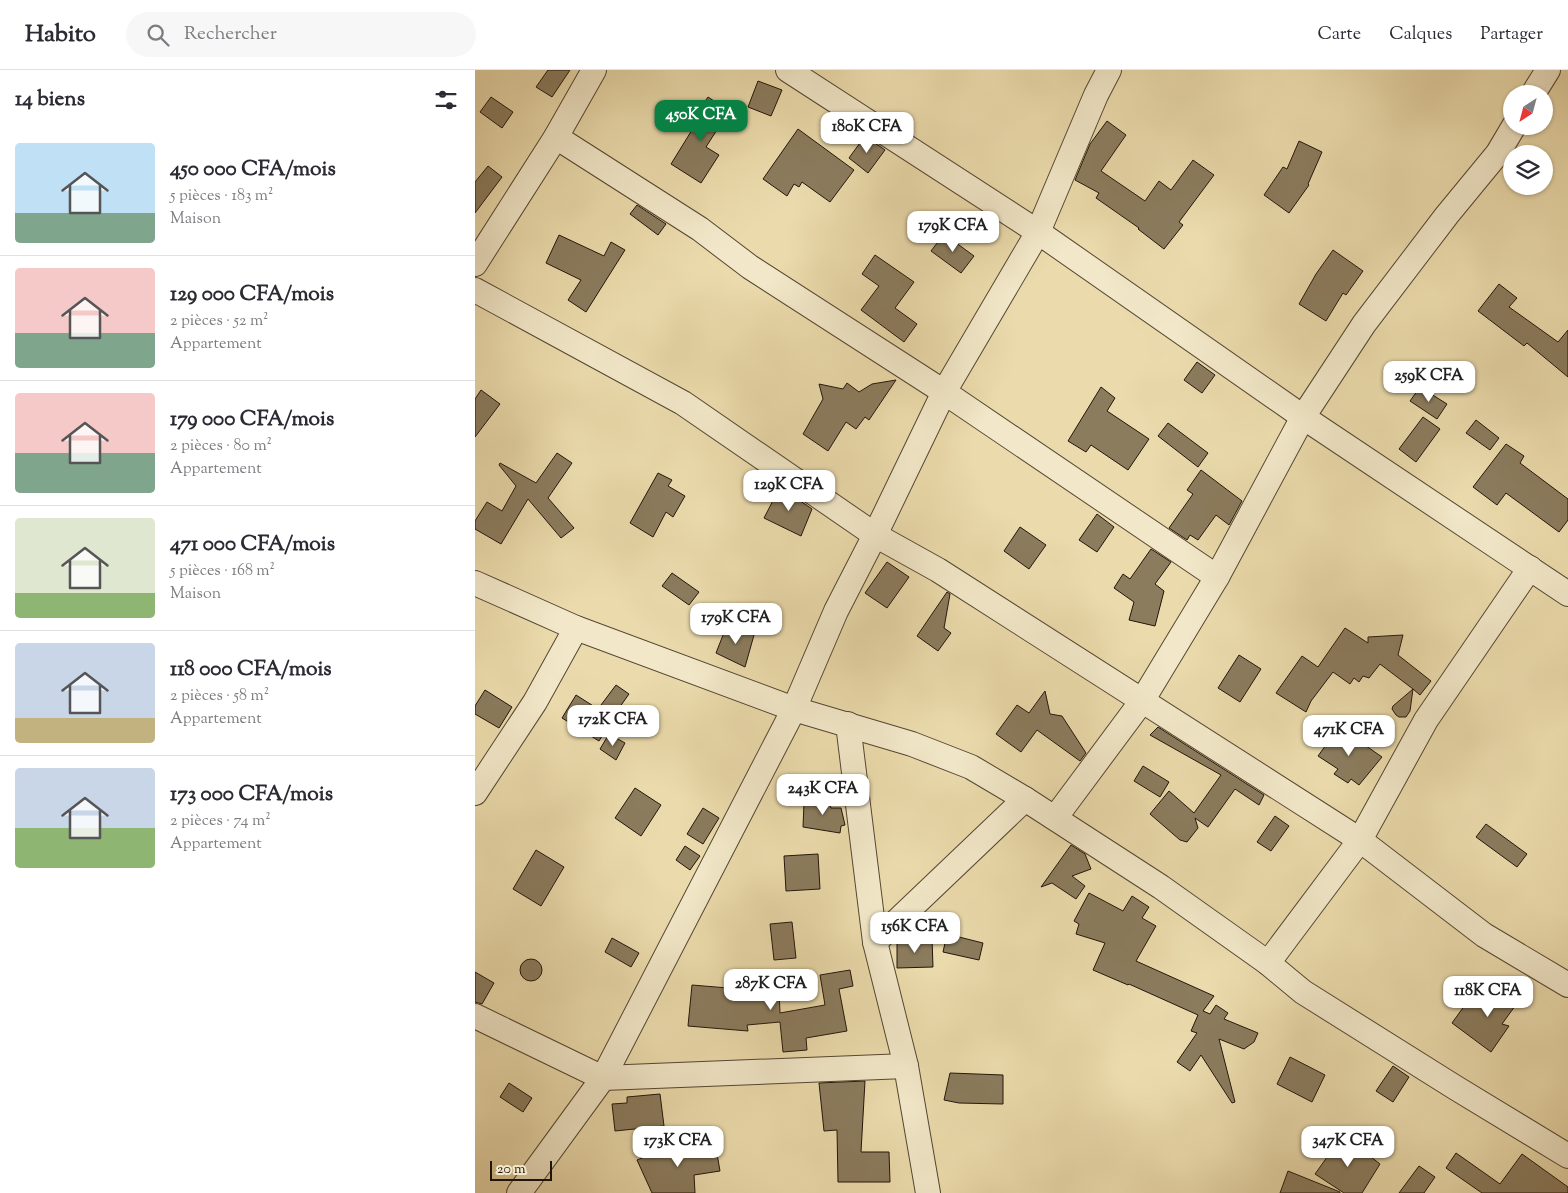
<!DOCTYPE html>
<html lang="fr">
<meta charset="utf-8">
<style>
:root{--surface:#fff;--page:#f7f7f7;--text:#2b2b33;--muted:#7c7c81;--line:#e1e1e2;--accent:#0b8043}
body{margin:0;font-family:"Sorts Mill Goudy",serif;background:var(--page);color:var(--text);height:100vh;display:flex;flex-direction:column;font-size:19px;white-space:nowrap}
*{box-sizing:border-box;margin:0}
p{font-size:16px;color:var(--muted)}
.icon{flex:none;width:28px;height:28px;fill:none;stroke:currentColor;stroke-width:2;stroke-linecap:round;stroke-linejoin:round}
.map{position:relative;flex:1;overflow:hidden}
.drawer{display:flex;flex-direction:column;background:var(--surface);width:475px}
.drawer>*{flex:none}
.needle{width:32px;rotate:216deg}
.tools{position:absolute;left:1028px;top:15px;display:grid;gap:10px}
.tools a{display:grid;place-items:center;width:50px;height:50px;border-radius:50%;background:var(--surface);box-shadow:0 1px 4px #0004;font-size:25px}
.scale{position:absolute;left:15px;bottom:12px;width:62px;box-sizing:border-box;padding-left:5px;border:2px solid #23150a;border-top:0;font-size:14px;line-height:18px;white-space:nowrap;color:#23150a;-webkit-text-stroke:4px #f2e8c9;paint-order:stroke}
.price{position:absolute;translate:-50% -42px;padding:0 11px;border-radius:10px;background:#fff;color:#222;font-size:16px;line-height:32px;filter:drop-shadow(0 1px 2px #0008)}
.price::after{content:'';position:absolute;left:50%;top:30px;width:15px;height:11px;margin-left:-8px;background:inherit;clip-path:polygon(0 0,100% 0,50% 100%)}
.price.active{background:var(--accent);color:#fff}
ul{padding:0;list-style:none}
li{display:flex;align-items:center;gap:15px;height:125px;padding:0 15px}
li+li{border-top:1px solid var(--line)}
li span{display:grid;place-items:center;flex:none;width:140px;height:100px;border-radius:5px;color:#555}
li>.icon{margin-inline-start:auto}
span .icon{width:60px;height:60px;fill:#fffc;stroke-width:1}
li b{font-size:21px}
h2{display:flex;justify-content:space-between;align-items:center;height:60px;padding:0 15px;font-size:21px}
header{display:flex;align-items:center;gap:30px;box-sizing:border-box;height:70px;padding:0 25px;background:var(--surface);border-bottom:1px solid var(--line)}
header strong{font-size:24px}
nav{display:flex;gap:28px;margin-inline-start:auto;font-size:18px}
.search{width:350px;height:45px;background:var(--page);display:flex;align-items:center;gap:12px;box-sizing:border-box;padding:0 18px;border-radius:28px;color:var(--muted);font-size:19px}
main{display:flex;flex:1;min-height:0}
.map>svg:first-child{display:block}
</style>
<header>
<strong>Habito</strong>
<div class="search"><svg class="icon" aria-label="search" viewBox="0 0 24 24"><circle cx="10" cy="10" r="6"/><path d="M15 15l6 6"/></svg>Rechercher</div>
<nav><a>Carte</a><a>Calques</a><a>Partager</a></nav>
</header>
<main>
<section class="drawer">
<h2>14 biens<svg class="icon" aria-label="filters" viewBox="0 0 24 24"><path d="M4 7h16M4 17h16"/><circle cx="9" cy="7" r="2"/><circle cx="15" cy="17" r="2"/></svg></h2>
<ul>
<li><span style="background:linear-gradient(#bfe0f5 70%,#7fa58c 0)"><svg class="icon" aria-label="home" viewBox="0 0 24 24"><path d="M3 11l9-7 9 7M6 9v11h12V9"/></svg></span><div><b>450 000 CFA/mois</b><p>5 pièces · 183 m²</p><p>Maison</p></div></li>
<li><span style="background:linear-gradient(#f6c9c9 65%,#7fa58c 0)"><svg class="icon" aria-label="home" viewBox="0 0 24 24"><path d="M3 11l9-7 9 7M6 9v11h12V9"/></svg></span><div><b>129 000 CFA/mois</b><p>2 pièces · 52 m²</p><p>Appartement</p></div></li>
<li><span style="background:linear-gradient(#f6c9c9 60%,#7fa58c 0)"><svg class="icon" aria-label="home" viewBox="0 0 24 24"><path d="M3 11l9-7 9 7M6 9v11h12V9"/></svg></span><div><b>179 000 CFA/mois</b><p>2 pièces · 80 m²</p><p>Appartement</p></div></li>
<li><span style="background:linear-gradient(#dfe7d0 75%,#8fb573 0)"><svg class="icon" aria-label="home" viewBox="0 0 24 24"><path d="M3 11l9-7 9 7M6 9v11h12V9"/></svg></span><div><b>471 000 CFA/mois</b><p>5 pièces · 168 m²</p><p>Maison</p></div></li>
<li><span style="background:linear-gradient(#c9d6e8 75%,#c2b280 0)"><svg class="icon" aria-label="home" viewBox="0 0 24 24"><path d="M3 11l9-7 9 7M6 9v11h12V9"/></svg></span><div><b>118 000 CFA/mois</b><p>2 pièces · 58 m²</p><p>Appartement</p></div></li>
<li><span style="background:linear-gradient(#c9d6e8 60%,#8fb573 0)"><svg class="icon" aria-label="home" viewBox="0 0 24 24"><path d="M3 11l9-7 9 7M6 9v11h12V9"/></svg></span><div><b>173 000 CFA/mois</b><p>2 pièces · 74 m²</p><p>Appartement</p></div></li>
</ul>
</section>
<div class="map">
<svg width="1093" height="1123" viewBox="0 0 1093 1123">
<rect width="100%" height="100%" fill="#ebdbac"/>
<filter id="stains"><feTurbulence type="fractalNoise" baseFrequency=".004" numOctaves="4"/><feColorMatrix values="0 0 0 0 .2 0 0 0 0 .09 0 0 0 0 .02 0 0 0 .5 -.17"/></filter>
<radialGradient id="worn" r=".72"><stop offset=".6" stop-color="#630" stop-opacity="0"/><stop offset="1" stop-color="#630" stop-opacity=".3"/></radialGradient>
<g fill="#8b7c5e" stroke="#23150a">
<path d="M73,0h22l-18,27 -16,-10z"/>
<path d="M283,11l24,9 -11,26 -23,-9z"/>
<path d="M16,27l22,15 -11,16 -22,-16z"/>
<path d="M233,27l21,14 -23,36 13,8 -18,28 -30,-19 29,-47 -4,-3z"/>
<path d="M632,51l19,14 -25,36 44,30 14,-20 12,9 22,-30 21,15 -35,47 4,3 -19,24 -26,-20 1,-1 -43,-30 3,-5 -24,-13 15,-36z"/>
<path d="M323,59l56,41 -24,32 -28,-20 -3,5 -5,-3 -7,12 -24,-17z"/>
<path d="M390,66l20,14 -17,23 -19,-15z"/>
<path d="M824,71l23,11 -14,32 1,1 -20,28 -25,-18 19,-28 4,2z"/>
<path d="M13,96l14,11 -27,36v-31z"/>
<path d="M162,135l29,19 -8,11 -28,-21z"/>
<path d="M469,164l30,22 -13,17 -30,-22z"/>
<path d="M84,165l45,21 7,-14 14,8 -39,62 -18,-12 13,-20 -35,-17z"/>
<path d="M858,180l30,21 -17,24 -3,-2 -17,28 -27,-17 17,-30z"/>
<path d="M400,185l39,27 -19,26 22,16 -13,18 -43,-32 18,-24 -17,-12z"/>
<path d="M1024,214l18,14 -8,9 49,35 10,-12v47l-41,-34 -3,3 -46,-35z"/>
<path d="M722,292l18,13 -13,18 -18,-13z"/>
<path d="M421,310l-27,40 -4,-3 -9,12 -10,-7 -18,29 -25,-17 20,-35 -4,-15 24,5 4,-6 12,9 13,-8z"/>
<path d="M626,317l14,11 -8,13 42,28 -21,31 -37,-25 -5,7 -18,-11z"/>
<path d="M945,317l27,17 -10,15 -27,-18z"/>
<path d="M6,320l19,14 -25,33v-38z"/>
<path d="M948,347l17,12 -24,33 -17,-13z"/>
<path d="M1001,350l23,18 -9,12 -24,-17z"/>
<path d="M693,353l40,30 -10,14 -40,-31z"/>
<path d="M1031,374l18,12 -4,7 48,36v21l-9,12 -53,-39 -9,12 -24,-18z"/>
<path d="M82,383l15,10 -24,35 26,30 -13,10 -33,-39 -27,45 -26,-15v-8l12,-19 15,9 14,-25 -17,-21 1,-2 36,20z"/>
<path d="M726,400l41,31 -13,24 -13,-10 -18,25 -8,-5 -3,5 -18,-12 24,-34 -6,-4z"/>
<path d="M183,403l14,7 -4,6 17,10 -12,21 -7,-5 -13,25 -23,-14z"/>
<path d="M305,417l32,22 -11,27 -37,-18z"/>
<path d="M622,444l17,13 -17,25 -18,-12z"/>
<path d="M545,457l26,18 -17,24 -25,-18z"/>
<path d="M676,479l20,13 -16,22 9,7 -9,35 -26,-6 5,-18 -20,-14 9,-14 7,5z"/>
<path d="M412,492l22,15 -22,31 -22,-15z"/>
<path d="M197,503l27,19 -10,13 -27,-19z"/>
<path d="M472,522l3,2 -6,34 7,5 -13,18 -21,-15z"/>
<path d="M252,555l27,10 -9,32 -29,-14z"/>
<path d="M870,558l23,15v-6l35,-2 -5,20 33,26 -11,14 -7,-6 -3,22 -4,6h-7l-3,-2 -4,-6 1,-3 20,-17 -33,-25 -11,14 -6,-2 -4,6 -5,-4 -4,6 -17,-12 -22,29 -5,11 -30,-19 26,-37 16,11z"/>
<path d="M764,585l22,14 -21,33 -22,-14z"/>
<path d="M141,615l13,9 -17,24 1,1 -14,22 -37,-23 14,-23 22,14z"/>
<path d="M10,620l27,17 -13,21 -24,-14v-8z"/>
<path d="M570,621l5,23 12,2 24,37 -6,8 -43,-31 -16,22 -25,-18 21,-29 12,8z"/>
<path d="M683,657l106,68 -5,10 -24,-16 -27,38 -13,-9 3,10 -11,14 -7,-2 -30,-26 19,-23 25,22 27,-38 -71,-40z"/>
<path d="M864,657l43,30 -23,28 -8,-6 -3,4 -14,-9 4,-5 -20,-13z"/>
<path d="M134,664l16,9 -9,17 -16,-11z"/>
<path d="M668,696l26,16 -9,15 -26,-16z"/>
<path d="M160,718l26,17 -20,31 -26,-18z"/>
<path d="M352,725l4,13h10l4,17 -4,1 -1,7 -37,-6 1,-24z"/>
<path d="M228,738l16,10 -16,26 -16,-10z"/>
<path d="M800,746l14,10 -18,25 -14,-9z"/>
<path d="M1011,754l41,30 -10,13 -41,-30z"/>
<path d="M596,775l14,9 6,15 -19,7 13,10 -9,13 -24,-16 -11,4z"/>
<path d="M210,776l15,10 -10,14 -14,-10z"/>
<path d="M61,780l28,17 -23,39 -28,-17z"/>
<path d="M343,784l2,35 -34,2 -2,-35z"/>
<path d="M614,823l34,18 9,-15 17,11 -7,11 14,8 -20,35 78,35 -11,15 7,3 6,-9 12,8 -4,6 34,14 -4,9 -10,7 -25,-10 16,63 -3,1 -31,-48 -11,16 -13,-9 20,-29 -6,-2 7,-16 -69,-31 -1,1 -35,-15 12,-27 -29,-9 3,-10 -5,-3z"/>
<path d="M317,852l4,36 -22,2 -4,-36z"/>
<path d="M472,864l36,9 -4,17 -36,-8z"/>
<path d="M137,868l27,15 -8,14 -26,-15z"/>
<path d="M457,869l1,28 -36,1v-28z"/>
<circle cx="56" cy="900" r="11"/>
<path d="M375,900l3,16 -14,3 8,42 -41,7 1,12 -24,2 -3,-30 -33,3 1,6 -60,-5 4,-41 36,3v3l51,-2 1,24 45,-8 -5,-30z"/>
<path d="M0,902l19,11 -12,21 -7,-2z"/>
<path d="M1033,915l15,10 -21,29 7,2 -18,26 -39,-29 18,-25 15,11 10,-14 4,2z"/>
<path d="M815,987l35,18 -13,27 -35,-18z"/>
<path d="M918,996l16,11 -16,25 -17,-11z"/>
<path d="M475,1003l53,2v29l-44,-1 -15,-3z"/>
<path d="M390,1011l-4,71h28l1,30h-52l-1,-52 -13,1 -5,-48z"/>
<path d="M34,1013l23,15 -9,14 -23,-15z"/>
<path d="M185,1024l4,32 -49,5 -3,-27 15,-1v-6z"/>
<path d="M868,1065l37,29 -18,29h-18l-29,-19z"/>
<path d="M217,1072l1,9 23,-3 4,23 -26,4 1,18h-43l-15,-33 44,-17z"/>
<path d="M981,1083l44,31 22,-30 46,33v6h-86l-36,-25z"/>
<path d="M944,1096l16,11 -11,16h-25z"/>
<path d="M813,1101l52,21v1h-60z"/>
</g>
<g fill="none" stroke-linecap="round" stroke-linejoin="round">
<g stroke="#554632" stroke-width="26">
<g id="minor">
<path d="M313,0l250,162 265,185 265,177"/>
<path d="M1058,24l15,-24"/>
<path d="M81,67l144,92 50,38 194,125 273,185"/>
<path d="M0,194l81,-127 38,-67"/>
<path d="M0,220l208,113 192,132 63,35 422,270 124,95 84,50"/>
<path d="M0,513l101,45 218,81 118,35 59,23 54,32 136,88 107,76 35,29 153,96 112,68"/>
<path d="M373,654l27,218 31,124 22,127"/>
<path d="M0,723l60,-91 41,-74"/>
<path d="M580,748l87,-117 75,-124 86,-160 61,-93 83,-109 51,-62 16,-27"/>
<path d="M400,872l150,-143"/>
<path d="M793,893l92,-123 66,-120 104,-152"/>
<path d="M0,946l128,62 303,-12"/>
<path d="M44,1123l84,-115 191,-369 42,-98 39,-76 69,-143 94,-160 58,-137 13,-25"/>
</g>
</g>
<use href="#minor" stroke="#f2e8c9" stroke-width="24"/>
</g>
<rect width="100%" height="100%" filter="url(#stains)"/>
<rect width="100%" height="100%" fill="url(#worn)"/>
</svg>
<div class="tools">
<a><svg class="needle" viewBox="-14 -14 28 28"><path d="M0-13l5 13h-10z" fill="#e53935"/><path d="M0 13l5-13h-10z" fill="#7c7c81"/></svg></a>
<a><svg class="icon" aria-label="layers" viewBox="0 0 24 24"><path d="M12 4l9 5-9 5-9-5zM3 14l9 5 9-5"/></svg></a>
</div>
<div class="scale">20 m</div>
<b class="price active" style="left:226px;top:72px">450K CFA</b>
<b class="price" style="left:392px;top:84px">180K CFA</b>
<b class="price" style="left:478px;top:183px">179K CFA</b>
<b class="price" style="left:954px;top:333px">259K CFA</b>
<b class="price" style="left:314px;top:442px">129K CFA</b>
<b class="price" style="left:261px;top:575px">179K CFA</b>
<b class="price" style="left:138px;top:677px">172K CFA</b>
<b class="price" style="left:874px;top:687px">471K CFA</b>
<b class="price" style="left:348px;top:746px">243K CFA</b>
<b class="price" style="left:440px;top:884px">156K CFA</b>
<b class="price" style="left:296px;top:941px">287K CFA</b>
<b class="price" style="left:1013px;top:948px">118K CFA</b>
<b class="price" style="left:203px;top:1098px">173K CFA</b>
<b class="price" style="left:873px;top:1098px">347K CFA</b>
</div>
</main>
